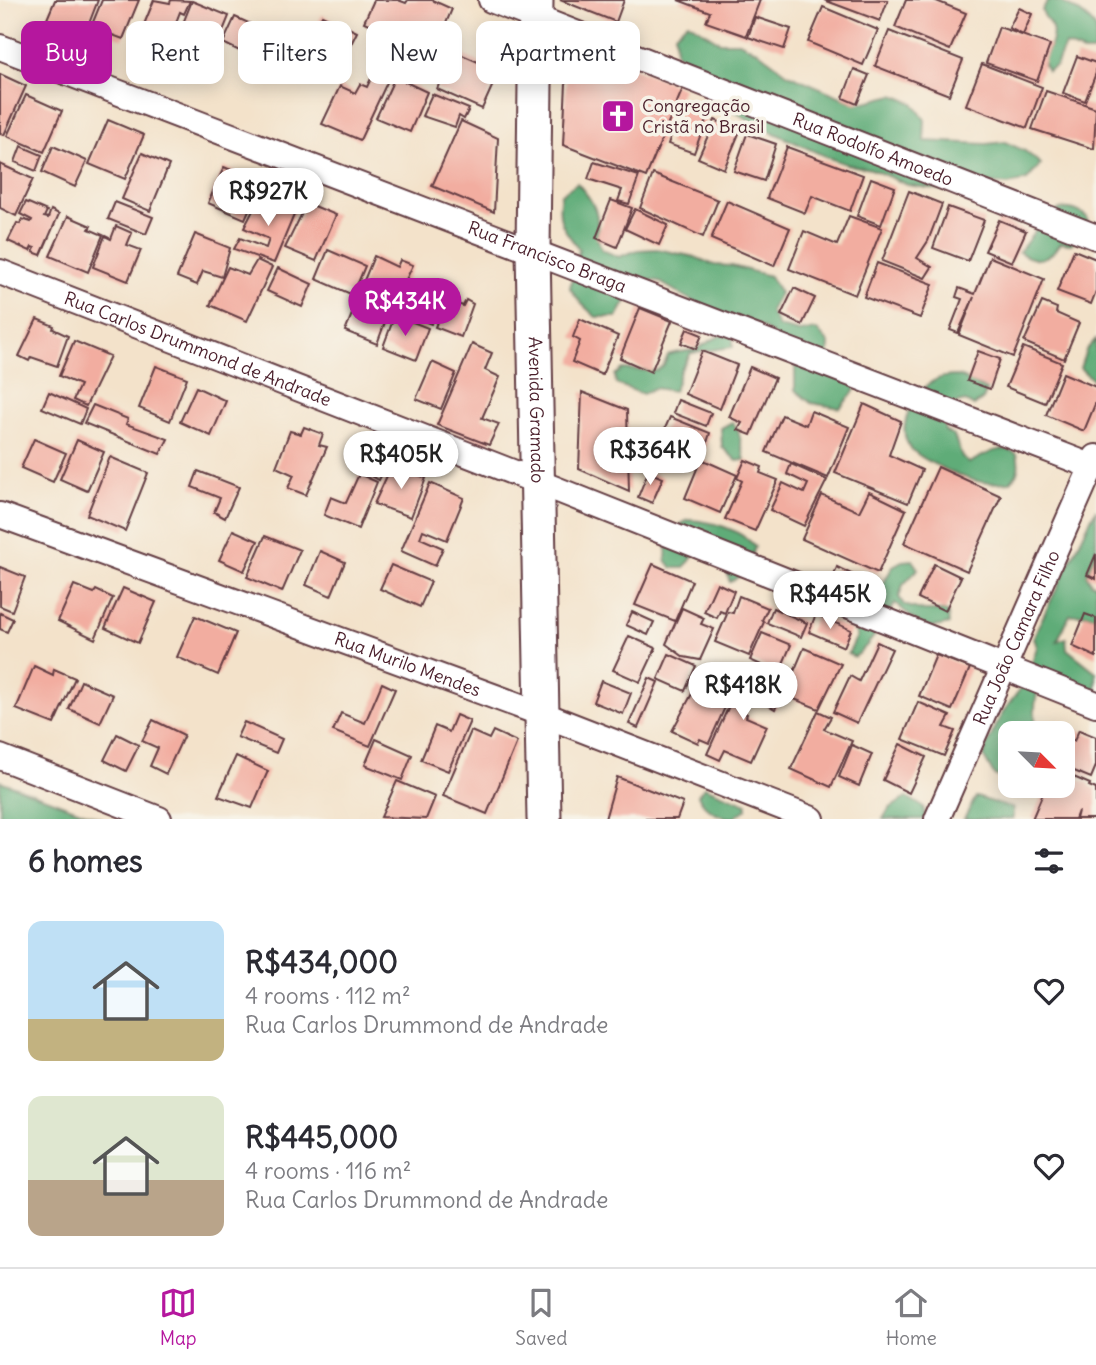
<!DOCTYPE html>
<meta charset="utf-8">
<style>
:root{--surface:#fff;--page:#f2f2f3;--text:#2b2b33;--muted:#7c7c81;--line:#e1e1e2;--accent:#b5179e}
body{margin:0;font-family:Delius,sans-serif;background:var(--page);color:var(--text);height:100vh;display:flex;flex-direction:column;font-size:26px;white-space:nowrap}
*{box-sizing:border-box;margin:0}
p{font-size:23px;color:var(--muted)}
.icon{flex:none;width:38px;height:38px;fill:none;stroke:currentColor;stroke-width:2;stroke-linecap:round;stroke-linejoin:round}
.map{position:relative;height:819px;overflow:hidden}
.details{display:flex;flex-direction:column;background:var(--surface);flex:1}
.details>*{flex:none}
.hud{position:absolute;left:21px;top:21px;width:700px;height:63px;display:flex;gap:14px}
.needle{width:46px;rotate:114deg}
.fabs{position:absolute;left:998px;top:721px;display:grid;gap:14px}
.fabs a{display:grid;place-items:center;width:77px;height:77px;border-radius:14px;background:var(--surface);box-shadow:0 4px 18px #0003;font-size:35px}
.price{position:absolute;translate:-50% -60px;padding:0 16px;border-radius:24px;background:#fff;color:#222;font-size:23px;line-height:46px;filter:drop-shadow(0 2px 4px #0008)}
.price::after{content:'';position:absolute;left:50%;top:42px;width:21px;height:16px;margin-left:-10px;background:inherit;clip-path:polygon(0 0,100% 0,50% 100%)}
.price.on{background:var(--accent);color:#fff}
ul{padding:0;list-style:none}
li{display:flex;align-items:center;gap:21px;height:175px;padding:0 28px}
li span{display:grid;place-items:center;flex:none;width:196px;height:140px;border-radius:14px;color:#555}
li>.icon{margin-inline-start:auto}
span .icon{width:84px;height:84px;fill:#fffc;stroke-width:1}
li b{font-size:30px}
h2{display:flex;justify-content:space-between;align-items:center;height:84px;padding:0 28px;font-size:30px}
.pill{padding:0 24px;border-radius:14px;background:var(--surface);box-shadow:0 4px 18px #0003;font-size:24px;line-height:63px}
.pill.on{background:var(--accent);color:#fff}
.tab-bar{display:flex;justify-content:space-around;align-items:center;height:98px;border-top:2px solid var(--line);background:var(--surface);font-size:19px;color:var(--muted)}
.tab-bar a{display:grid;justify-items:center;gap:4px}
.tab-bar .on{color:var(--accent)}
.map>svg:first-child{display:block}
</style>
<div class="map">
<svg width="1096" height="819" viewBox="0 0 1096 819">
<rect width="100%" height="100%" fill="#f7f3e8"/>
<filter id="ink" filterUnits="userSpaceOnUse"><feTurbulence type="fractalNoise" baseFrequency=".0143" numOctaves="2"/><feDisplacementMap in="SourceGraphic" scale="14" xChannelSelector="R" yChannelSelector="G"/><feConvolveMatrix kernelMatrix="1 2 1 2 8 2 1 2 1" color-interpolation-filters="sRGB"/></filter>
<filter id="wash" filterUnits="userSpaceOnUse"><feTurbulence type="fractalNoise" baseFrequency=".00686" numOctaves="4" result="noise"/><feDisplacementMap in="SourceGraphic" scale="28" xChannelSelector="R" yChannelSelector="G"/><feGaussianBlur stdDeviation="1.57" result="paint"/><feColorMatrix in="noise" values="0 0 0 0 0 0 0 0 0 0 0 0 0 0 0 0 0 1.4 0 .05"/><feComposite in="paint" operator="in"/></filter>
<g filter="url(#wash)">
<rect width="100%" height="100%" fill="#f3e2ca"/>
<g fill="#5fac78" stroke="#546652" stroke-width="2">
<path d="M1052,0c11,0 39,18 44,29 0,7 0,18 -3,23h-10l-18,-7 -9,21 -9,5 -4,-9c3,-10 14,-25 8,-36 -3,-6 -7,-8 -9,-16l5,-8z"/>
<path d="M688,22l32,20h19l17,8 32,24 69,30 37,-9 19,8 12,17 -1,21 62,3 19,-2 20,9 16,13 -14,16 -19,5 -20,-2 -40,8 -40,-6 -37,-16 -22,-4 -20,-7 -59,-27 -39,-21 -17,-10 -12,-17 -6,-19 -20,-11 -1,-19z"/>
<path d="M577,183c9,10 18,21 20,34 2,15 -3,18 5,33l17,7 19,-7 19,-1 38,8 19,8 18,1 38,10 10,17 -10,18 9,16 20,5 18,-2 12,13 -1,19 34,12 -9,19 -13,15 -29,-5 -16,-13v-37l-30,-24 -18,-9 -39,-10 -50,-29 -20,-2 -21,38h-21l-14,-13 -12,-16 9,-39c-16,-21 -23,-27 -18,-55z"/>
<path d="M1060,209c11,-1 18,1 27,8l1,10 -17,17 -10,-1c-11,17 -25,21 -42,9l25,-32z"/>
<path d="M722,335l11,2v10l-42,6 -11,18 -6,20 -20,-3 -11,6 -27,-10 -1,-9 8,-6 33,2 8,-6 4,-10c10,-4 21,-3 28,-6 9,-4 16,-10 26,-14z"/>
<path d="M1096,339v44l-16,-15 6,-18z"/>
<path d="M959,376l28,14 -4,9 -9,7 -9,-5 -11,3 -11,17 2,10 9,5 8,21 7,6c17,-8 30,-20 48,-9 3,13 2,19 -7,28 -9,0 -19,2 -28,0 -15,-2 -63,-22 -72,-35 -15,-19 5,-56 23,-66 8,-5 17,-5 26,-5z"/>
<path d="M732,422l6,8 7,30 -8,1 -15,-14 -1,-19z"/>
<path d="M1096,509v44l-9,22 4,8 5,2v32l-11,-3 -15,1 -13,26 9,-3 1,11 29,23v18l-5,2 -39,-19c-20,14 -18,37 -16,60h-26v48l-16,-6 -10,-18 2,-10 17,-35 20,-27 8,-19 6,-19 -3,-9 3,-9z"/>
<path d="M689,520c23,1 50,9 66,26 -4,17 -10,29 -25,36l-3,-10 5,-8 -32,-22 -10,19 -7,7h-11l-6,-8c0,-17 7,-34 23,-40z"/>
<path d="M912,560l6,9 -15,16 -4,12 5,8 20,6h21l3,3 1,10c-31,9 -34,-6 -54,-21 -11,20 -22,38 -40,54l-7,-3 9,-18 -4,-9 3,-9 21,-23 16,-29 9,-5z"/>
<path d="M0,781l102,38h-102z"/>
<path d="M704,787l43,17 -1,5 -12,9c-16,0 -31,-10 -36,-23z"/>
<path d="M907,797l16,10 3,12h-43l6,-10z"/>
<path d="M976,797l37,11v11h-49z"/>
</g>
<g id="blocks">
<g fill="#f2ada0">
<path d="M55,0h43l-13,34 -38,-15z"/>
<path d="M102,0h37l-16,39 -32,-12z"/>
<path d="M154,0l16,3 1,-3 19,1 -6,13 -4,-2 -10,26 -27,-11z"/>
<path d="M374,0h24l8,3 2,-3h24l20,9 -18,43 -70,-30z"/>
<path d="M560,0h64l-8,22z"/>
<path d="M678,0h82l-14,36 -40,-14 4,-10z"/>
<path d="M824,0h64l-8,21z"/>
<path d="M906,0h28l32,13 -16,37 -55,-23z"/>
<path d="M192,1l37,15 -23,57 -37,-15z"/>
<path d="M823,7l55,23 -15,35 -55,-23z"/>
<path d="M1019,8l13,6 -9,21 -14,-7z"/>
<path d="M322,15l35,17 -15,30 -34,-17z"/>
<path d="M235,17l34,15 -13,27 -33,-16z"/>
<path d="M755,17l36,12 -7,20 -36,-12z"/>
<path d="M999,27l51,18 -13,36 -51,-18z"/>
<path d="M889,31l74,29 -14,35 -74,-29z"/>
<path d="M568,42l115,46 -37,89 -83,-32z"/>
<path d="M155,48l11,5 -8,17 -11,-4z"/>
<path d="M453,51l46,20 -17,38 -45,-20z"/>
<path d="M1077,56l19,7v10l-11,28 -22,-8z"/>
<path d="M982,64l60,23 -15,41 -61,-23z"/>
<path d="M854,69l15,6 -12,29 -14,-6z"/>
<path d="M375,70l15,6 -30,64 -38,-16 18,-38 15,7 5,-9 7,3z"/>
<path d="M0,74l26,12 -22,49 -4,-1z"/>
<path d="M395,77l32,15 -17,40 -34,-14z"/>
<path d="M1046,91l50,17 -2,41 -62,-20z"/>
<path d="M432,94l37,15 -5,10 -5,-3 -4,11 -33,-11z"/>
<path d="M26,95l36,16 -18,41 -37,-16z"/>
<path d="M681,108l26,9 -13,36 -26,-9z"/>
<path d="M108,120l36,15 -19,44 -36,-15z"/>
<path d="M715,120l25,11 -16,38 -26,-11z"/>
<path d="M461,121l37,17 -4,74 -62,-26z"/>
<path d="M747,134l29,10 -12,37 -30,-10z"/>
<path d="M21,146l21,9 -6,16 -21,-9z"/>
<path d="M53,146l34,15 -12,26 -33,-15z"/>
<path d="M787,147l76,28 -13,36 -38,-15 -7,17 -38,-15z"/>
<path d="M142,153l27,12 -19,46 -28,-12z"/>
<path d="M594,162l45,14 -10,28 -11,-3 4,-11 -34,-11z"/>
<path d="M0,164l33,15 -17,37 -16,-8z"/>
<path d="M224,167l37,16 -16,36 -37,-16z"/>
<path d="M653,174l65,26 -15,37 -63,-29z"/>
<path d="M871,178l24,9 -14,38 -24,-9z"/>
<path d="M909,191l33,13 -14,37 -11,17 15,9 -7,11 -43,-17z"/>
<path d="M260,197l26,10 4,-8 9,4 -25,60 -40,-14 6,-11 26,10 3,-9 -25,-11z"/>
<path d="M611,200l21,8 -15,39 -21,-9z"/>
<path d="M727,201l63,27 -16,38 -63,-27z"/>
<path d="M26,202l21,9 -3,6 4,1 3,-8 8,4 -18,41 -8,-3 2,-4 -3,-1 -2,4 -22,-10 9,-18 3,1 2,-5 9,3 1,-2 -12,-6z"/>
<path d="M115,202l38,15 -7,17 -38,-15z"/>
<path d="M307,203l29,12 -20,46 -31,-13z"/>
<path d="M948,207l36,13 -16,41 -35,-13z"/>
<path d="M635,209l33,16 -9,20 -34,-16z"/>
<path d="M68,216l23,10 -2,3 14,6 -15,37 -38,-16z"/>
<path d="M849,216l33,12 -27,67 -66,-26 15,-38 33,14z"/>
<path d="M999,220l27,11 -14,31 -27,-11z"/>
<path d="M116,226l16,7 -5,12 14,5 -13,31 -35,-14 12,-31 6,3z"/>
<path d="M195,234l35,14 -8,29 -19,-6 -6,14 -20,-8z"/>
<path d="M328,250l37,16 -12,29 -37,-16z"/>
<path d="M1074,250l22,9v32l-5,13 -34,-13z"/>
<path d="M374,256l23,11 3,-7 13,5 -21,44 -34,-14z"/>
<path d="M990,257l54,22 -31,78 -54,-22 15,-38 -16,36 -8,-3 12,-31 -6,-2 3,-9 16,6z"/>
<path d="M257,260l15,7 -25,54 -37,-16 18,-38 20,8z"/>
<path d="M877,263l56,21 -13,34 -56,-21z"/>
<path d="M278,268l34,16 -10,23 -35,-16z"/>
<path d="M408,283l35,13 -12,28 -35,-14z"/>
<path d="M794,288l21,10 -13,27 -21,-10z"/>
<path d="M446,300l17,6 3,-6 7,4 -12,33 -26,-10z"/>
<path d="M357,302l31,12 -11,30 -32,-13z"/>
<path d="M1042,302l15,6 -1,5 23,10 -15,36 -40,-17z"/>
<path d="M640,308l32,13 -21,51 -31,-14z"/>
<path d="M395,315l33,13 -12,32 -33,-13z"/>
<path d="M37,319l17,7 -1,3 15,7 -11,30 -26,-9 -2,4 -10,-5z"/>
<path d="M580,319l38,17 -16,39 -30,-13 8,-21 -7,-4z"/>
<path d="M687,329l15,6 -6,14 -15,-6z"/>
<path d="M74,341l36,15 -24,50 -13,-6 7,-15 -21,-9z"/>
<path d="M472,344l20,9 -7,17 15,7 -18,41 17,6 -10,21 -52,-20z"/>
<path d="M1023,347l39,16 -17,40 -39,-16z"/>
<path d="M702,351l35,14 -17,44 -35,-15z"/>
<path d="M978,351l22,8 -10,30 -23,-8z"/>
<path d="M432,362l24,11 -15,36 -25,-10z"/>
<path d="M156,366l31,12 -17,43 -31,-13z"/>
<path d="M750,367l25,11 -24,57 -13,-5 4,-7 -13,-6z"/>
<path d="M1063,373l33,14v15l-12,29 -38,-16z"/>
<path d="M196,387l30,14 -15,35 -31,-14z"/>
<path d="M49,392l37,17 -6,15 -38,-16z"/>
<path d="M582,392l45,18 2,81 -50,-22z"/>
<path d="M678,400l33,13 -5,13 -33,-13z"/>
<path d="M864,404l37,17 -12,34 33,15 -14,33 -73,-30z"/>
<path d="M93,405l35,14 -2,5 42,15 -8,15 -76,-31z"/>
<path d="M811,411l38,16 -21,51 -62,-26 16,-37 24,10z"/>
<path d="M670,417l40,16 -5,16 -23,-10 -11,25 -18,-8z"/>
<path d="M304,427l19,7 -4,11 8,2 -21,48 -18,-7 6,-13 -18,-8 14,-36 11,3z"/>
<path d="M34,439l32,14 -13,29 -32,-14z"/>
<path d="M77,440l27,12 -17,39 -27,-12z"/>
<path d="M376,445l16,8 -13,27 -16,-9z"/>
<path d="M110,457l38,16 -23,58 -38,-16z"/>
<path d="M701,459l36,16 -17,38 -35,-15z"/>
<path d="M745,460l17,7 -2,6 18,7 -23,51 -30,-12 17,-38 -5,-3z"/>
<path d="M791,464l36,16 -23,46 -34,-16 13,-27 21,10 4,-9 -21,-10z"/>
<path d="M392,465l34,13 -15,39 -37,-13z"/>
<path d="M938,467l63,29 -34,75 -63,-28z"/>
<path d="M198,471l41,16 -14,31 -11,-6 6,-14 -28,-11z"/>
<path d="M648,472l15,6 -11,25 -14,-6z"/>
<path d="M359,474l18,8 -19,47 -34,-14 7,-18 15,6z"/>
<path d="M430,483l34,15 -17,42 -24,-10 -3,8 23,10 -8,18 -34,-15z"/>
<path d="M869,492l37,18 -28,63 -76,-34 20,-44 37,17z"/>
<path d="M233,530l25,11 -14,30 -25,-11z"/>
<path d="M265,536l35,14 -18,42 -35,-15z"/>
<path d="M320,551l25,11 -14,34 -25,-11z"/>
<path d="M1096,554v25l-9,-4z"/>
<path d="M653,564l39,17 -17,40 -40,-16z"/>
<path d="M934,564l27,13 -16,34 -27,-13z"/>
<path d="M391,565l40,17 -11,25 -40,-18z"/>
<path d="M0,567l25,10 -13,34 -12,-5z"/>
<path d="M837,567l36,18 -5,10 -35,-17z"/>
<path d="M717,583l17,8 -9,22 -5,-2 -3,7 -13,-6z"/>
<path d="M74,585l20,8 2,-3 17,8 -18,41 -37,-18z"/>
<path d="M123,588l33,14 -18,41 -33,-15z"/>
<path d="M739,596l29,12 -6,12 2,2 -15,34 -34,-14 13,-30 5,1z"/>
<path d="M682,608l22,10 -3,6 13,5 -14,31 -16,-3 -18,-13z"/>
<path d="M773,608l34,15 -6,14 -34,-14z"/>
<path d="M632,612l22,10 -6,13 -22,-10z"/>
<path d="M0,613l13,6 -6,13 -7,-3z"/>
<path d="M816,614l35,16 -7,17 -35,-15z"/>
<path d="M1085,614l11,4v39l-24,-11z"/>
<path d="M195,616l41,17 -18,42 -41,-18z"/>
<path d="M762,633l29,12 -12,28 -29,-13z"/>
<path d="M629,636l27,12 -16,34 -27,-12z"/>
<path d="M877,642l15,7 -35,74 -24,-11 17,-36 9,5z"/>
<path d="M804,648l37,16 -22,45 -35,-14z"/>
<path d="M669,654l27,12 -11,25 -27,-12z"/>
<path d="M936,655l34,13 -18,42 -33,-14z"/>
<path d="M34,666l19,9 1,-6 21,9 -21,46 -38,-15z"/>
<path d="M743,675l40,18 -8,16 -26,-15 -8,17 6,3 -1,3 21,9 -16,35 -26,-11 -5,10 -13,-6z"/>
<path d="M649,678l9,4 -20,46 -9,-4z"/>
<path d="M81,681l32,14 -13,28 -31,-14z"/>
<path d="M601,681l30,12 -8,21 -30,-12z"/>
<path d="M382,683l13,6 -25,57 -37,-15 8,-18 24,10z"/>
<path d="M694,690l32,15 -17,38 -9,-4 -2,4 -26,-12z"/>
<path d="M918,702l32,14 -6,11 11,4 -11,25 -42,-17z"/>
<path d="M818,711l13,6 -7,12 28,12 -21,46 -40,-18z"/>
<path d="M456,715l14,6 -22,50 -27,-11 14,-34 14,6z"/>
<path d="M153,720l31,15 -18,39 -16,-8 8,-18 -16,-7z"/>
<path d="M244,722l38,17 -6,14 -39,-16z"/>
<path d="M1079,730l17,7v29l-5,12 -29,-12 2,-30 10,5z"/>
<path d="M471,731l18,8 4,-8 24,11 -30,72 -44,-18z"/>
<path d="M117,734l22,11 -13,26 -22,-11z"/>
<path d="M376,739l36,16 -10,25 -37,-15z"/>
<path d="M900,744l26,13 -17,36 -26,-13z"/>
<path d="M852,745l20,9 -13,32 -20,-9z"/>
<path d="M236,756l32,15 -16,37 -34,-12z"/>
<path d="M1062,772l28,12 -1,2 7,3v30h-20l2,-8 -3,8h-43l14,-33h16z"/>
<path d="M617,777l66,26 -6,16h-72z"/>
<path d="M397,781l38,16 -9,22 -45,-2z"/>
</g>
</g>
</g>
<g filter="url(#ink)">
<use href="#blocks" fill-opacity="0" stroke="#633c43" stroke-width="2"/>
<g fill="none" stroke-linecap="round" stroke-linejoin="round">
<g stroke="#633c43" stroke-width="28">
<g id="street">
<path id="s1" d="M491,0l605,237"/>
<path id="s2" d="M0,47l1096,421"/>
<path id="s3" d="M0,272l538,210 558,222"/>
<path id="s4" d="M0,515l542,199 270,105"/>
<path d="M0,757l159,62"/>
<path id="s5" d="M937,819l159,-362"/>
</g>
</g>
<g stroke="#633c43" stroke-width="37">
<g id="secondary">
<path id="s6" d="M536,0l-3,250 11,569"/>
</g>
</g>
<use href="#street" stroke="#fff" stroke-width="24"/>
<use href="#secondary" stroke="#fff" stroke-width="33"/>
</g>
</g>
<defs>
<g id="church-square" transform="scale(1.75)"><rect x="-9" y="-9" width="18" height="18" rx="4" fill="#b5179e" stroke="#f7f3e8"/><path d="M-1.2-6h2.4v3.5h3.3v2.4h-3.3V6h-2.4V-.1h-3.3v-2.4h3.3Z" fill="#fff"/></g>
</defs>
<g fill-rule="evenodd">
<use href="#church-square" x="618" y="116"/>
</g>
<g text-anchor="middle" stroke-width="7" stroke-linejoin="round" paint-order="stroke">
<g font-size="18" fill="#4a1f2b" stroke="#f7f3e8" text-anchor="start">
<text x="642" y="112">Congregação<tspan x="642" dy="21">Cristã no Brasil</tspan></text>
</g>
<g font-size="18" fill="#4a1f2b" stroke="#f7f3e8">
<text dy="6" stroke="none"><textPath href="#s1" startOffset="410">Rua Rodolfo Amoedo</textPath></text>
<text dy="6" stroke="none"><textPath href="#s2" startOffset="586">Rua Francisco Braga</textPath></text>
<text dy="6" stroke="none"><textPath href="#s3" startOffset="212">Rua Carlos Drummond de Andrade</textPath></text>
<text dy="6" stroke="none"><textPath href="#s6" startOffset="410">Avenida Gramado</textPath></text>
<text dy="6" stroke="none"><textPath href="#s5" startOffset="198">Rua João Camara Filho</textPath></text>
<text dy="6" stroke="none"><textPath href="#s4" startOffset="434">Rua Murilo Mendes</textPath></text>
</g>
</g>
</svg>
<div class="fabs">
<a><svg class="needle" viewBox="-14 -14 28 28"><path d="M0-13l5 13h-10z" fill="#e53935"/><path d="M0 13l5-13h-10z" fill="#7c7c81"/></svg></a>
</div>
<b class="price" style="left:268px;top:228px">R$927K</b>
<b class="price on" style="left:405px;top:338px">R$434K</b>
<b class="price" style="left:650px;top:487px">R$364K</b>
<b class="price" style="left:401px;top:491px">R$405K</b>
<b class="price" style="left:830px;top:631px">R$445K</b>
<b class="price" style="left:743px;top:722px">R$418K</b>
<div class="hud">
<a class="pill on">Buy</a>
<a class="pill">Rent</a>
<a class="pill">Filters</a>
<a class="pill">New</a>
<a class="pill">Apartment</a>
</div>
</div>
<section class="details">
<h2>6 homes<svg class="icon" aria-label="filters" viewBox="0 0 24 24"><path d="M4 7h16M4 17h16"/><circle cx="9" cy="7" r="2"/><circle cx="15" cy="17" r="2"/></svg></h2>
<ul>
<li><span style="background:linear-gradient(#bfe0f5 70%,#c2b280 0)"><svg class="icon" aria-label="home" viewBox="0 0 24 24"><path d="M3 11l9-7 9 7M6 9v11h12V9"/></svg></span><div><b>R$434,000</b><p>4 rooms · 112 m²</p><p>Rua Carlos Drummond de Andrade</p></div><svg class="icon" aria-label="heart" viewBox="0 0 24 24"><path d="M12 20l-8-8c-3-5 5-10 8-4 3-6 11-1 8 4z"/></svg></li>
<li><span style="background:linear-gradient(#dfe7d0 60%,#b9a48a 0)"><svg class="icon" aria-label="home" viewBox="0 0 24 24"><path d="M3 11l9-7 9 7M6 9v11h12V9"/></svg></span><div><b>R$445,000</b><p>4 rooms · 116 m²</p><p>Rua Carlos Drummond de Andrade</p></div><svg class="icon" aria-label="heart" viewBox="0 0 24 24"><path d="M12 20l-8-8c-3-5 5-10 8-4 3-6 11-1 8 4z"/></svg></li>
</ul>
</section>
<nav class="tab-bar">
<a class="on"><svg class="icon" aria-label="map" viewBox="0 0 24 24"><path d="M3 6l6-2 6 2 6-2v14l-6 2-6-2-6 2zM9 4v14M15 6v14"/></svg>Map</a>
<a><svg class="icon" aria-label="saved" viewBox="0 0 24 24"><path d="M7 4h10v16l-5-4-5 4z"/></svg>Saved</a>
<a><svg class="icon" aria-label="home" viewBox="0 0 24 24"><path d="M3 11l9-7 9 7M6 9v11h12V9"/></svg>Home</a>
</nav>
